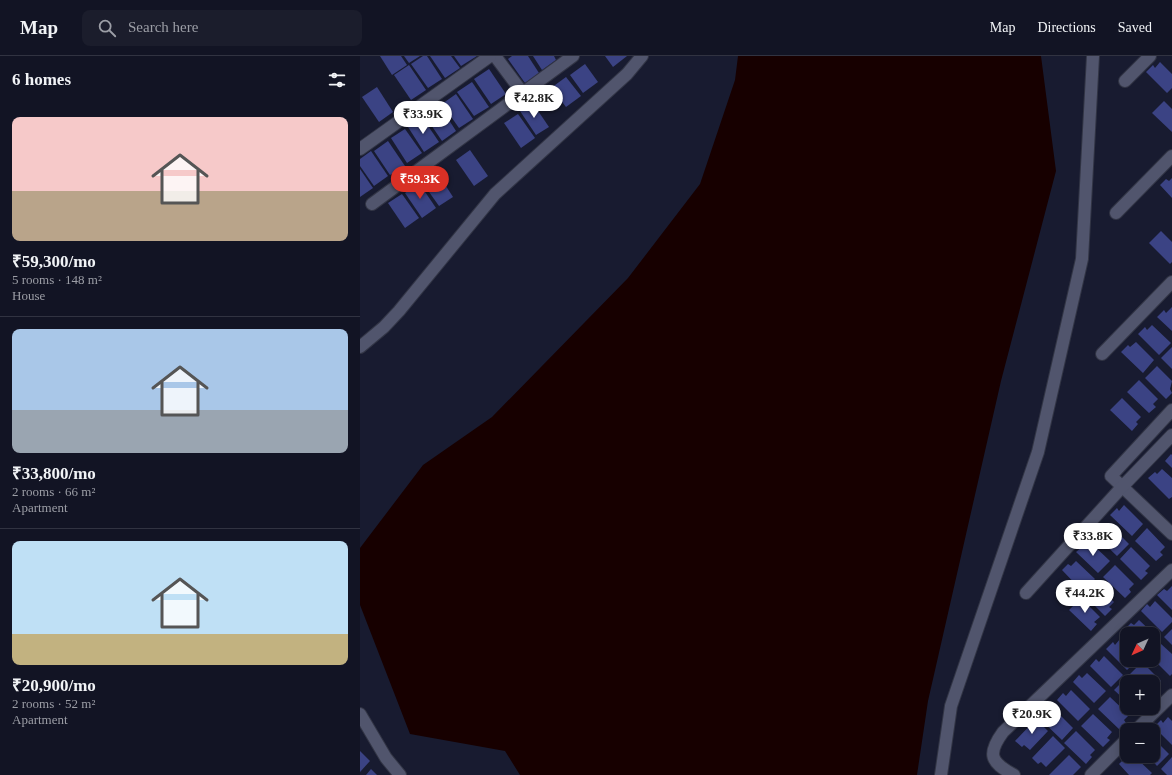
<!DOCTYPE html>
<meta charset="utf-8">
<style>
:root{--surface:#121424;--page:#1b1d2c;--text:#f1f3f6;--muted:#9c9ea6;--line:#313341;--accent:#d93025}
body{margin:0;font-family:"Times New Roman",serif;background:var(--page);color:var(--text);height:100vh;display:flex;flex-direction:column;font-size:15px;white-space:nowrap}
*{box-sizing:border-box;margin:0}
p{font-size:13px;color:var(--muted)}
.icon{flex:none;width:22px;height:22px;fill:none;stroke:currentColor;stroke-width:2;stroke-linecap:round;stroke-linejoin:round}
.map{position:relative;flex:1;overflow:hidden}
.details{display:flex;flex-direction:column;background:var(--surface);width:360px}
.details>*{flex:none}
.needle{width:26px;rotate:226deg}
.buttons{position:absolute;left:760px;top:571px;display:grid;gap:8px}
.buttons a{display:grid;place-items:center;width:40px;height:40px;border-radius:8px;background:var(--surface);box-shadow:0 2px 10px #0003,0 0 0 1px var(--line);font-size:20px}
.price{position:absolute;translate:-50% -34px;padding:0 9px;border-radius:14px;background:#fff;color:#222;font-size:13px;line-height:26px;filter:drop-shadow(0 1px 2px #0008)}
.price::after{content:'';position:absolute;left:50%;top:24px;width:12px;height:9px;margin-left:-6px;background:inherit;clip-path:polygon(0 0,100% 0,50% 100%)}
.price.on{background:var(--accent);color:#fff}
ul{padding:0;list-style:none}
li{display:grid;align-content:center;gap:8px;height:212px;padding:0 12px}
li+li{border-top:1px solid var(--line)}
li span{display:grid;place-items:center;height:124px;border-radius:8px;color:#555}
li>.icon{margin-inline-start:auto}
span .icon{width:72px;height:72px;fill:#fffc;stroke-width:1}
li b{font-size:17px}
h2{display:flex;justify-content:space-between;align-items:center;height:48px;padding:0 12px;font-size:17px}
header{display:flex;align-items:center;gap:24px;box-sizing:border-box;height:56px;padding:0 20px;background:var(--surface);border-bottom:1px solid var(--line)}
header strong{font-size:19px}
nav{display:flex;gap:22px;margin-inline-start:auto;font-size:14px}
.search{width:280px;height:36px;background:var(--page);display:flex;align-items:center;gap:10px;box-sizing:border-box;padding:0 14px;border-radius:8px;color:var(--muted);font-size:15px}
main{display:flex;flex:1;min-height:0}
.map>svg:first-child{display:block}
</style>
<header>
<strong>Map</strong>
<div class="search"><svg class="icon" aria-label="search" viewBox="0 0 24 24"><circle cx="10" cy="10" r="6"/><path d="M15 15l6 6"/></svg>Search here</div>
<nav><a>Map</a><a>Directions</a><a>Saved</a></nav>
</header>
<main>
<section class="details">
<h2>6 homes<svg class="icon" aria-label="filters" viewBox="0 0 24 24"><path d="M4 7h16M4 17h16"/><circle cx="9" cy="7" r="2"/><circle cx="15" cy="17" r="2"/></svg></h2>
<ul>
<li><span style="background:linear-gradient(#f6c9c9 60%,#b9a48a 0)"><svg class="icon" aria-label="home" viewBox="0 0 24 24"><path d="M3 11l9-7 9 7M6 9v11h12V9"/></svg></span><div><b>₹59,300/mo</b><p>5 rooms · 148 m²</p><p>House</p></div></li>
<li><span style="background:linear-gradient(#a9c7e8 65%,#9aa5b1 0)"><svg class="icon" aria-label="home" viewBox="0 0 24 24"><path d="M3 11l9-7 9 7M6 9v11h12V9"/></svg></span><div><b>₹33,800/mo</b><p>2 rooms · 66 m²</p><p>Apartment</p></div></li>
<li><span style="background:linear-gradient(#bfe0f5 75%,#c2b280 0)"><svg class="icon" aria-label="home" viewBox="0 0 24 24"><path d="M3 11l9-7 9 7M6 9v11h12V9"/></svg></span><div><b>₹20,900/mo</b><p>2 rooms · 52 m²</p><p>Apartment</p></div></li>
</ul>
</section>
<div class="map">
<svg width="812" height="719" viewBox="0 0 812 719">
<rect width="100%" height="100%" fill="#181b30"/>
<path fill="#170000" d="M378,0h303l15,115 -55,210 -73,320 -11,74h-397l-15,-24 -95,-17 -50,-129v-57l63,-83 69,-48 136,-139 72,-94 35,-104z"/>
<g fill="#3b4384">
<path d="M20,0h21l6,9 -15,10z"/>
<path d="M44,0h16l-11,7z"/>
<path d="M63,0h4l15,23 -14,9 -17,-24z"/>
<path d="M70,0h21l9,12 -15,10z"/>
<path d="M94,0h23l-16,10z"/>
<path d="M152,0h16l11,17 -14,10 -17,-24z"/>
<path d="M173,0h21l2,4 -14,10z"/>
<path d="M245,0h22l-14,11z"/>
<path d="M800,6l12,12v14l-5,5 -21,-21 7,-7 2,3z"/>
<path d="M225,8l13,18 -15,11 -13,-18z"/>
<path d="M49,9l17,25 -15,10 -17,-25z"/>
<path d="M129,13l17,25 -15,10 -17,-25z"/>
<path d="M206,21l15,19 -15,11 -15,-19z"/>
<path d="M112,26l17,25 -15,9 -17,-24z"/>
<path d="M17,31l16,25 -14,10 -17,-25z"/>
<path d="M96,38l17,25 -14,9 -17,-24z"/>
<path d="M804,45l8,8v23l-20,-19z"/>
<path d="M172,46l17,25 -13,8 -16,-24z"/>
<path d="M80,50l16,25 -14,10 -17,-25z"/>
<path d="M158,58l17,24 -14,10 -17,-25z"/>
<path d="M62,61l17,25 -15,10 -16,-25z"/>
<path d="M45,73l17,24 -15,10 -16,-25z"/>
<path d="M28,85l17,25 -15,9 -16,-24z"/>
<path d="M110,94l18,26 -14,10 -18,-26z"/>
<path d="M11,95l17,25 -14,10 -14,-20v-7z"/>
<path d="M0,113l13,19 -13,9z"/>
<path d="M77,116l16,25 -14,9 -17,-24z"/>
<path d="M812,122v20l-12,-13 6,-6 3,2z"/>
<path d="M59,127l17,25 -14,10 -17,-25z"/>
<path d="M42,138l17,24 -14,10 -17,-25z"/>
<path d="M801,175l11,11v20l-2,2 -21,-21z"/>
<path d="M812,251v24l-15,-14 7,-7 2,3z"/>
<path d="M792,269l19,18 -12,12 -21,-21 7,-7 2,3z"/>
<path d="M776,286l18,18 -11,13 -22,-21 7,-7 2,2z"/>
<path d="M812,291v22l-11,-11z"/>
<path d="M797,310l15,15 -2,8 2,4 -6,6 -21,-21z"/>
<path d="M779,324l19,19 -5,5 3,3 -7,6 -22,-21z"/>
<path d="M762,342l19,19 -5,5 2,2 -6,7 -22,-21z"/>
<path d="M811,398l1,1v13l-7,-7z"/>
<path d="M802,413l10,9v19l-3,2 -21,-21 7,-6 2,2z"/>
<path d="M764,449l19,19 -11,12 -22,-21 7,-7 2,3z"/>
<path d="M750,469l19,19 -12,12 -22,-21 7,-7 3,2z"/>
<path d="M787,472l18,19 -5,5 3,3 -7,6 -21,-20z"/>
<path d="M731,487l19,18 -12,12 -22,-21 7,-6 3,2z"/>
<path d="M771,491l19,19 -5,5 3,2 -7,7 -21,-21z"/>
<path d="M716,505l19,18 -12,13 -21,-22 6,-6 3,2z"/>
<path d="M755,509l19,19 -5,5 2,3 -6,6 -22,-21z"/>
<path d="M735,527l19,19 -5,5 3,2 -7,7 -21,-21z"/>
<path d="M812,530v24l-15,-15 7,-6 3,2z"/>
<path d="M721,542l19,19 -6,5 3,2 -6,7 -22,-21z"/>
<path d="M795,545l17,17v4l-10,10 -21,-21 6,-7 3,3z"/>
<path d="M779,564l19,18 -5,5v-9h-23l-5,-5 6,-6 3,2z"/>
<path d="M812,573v16l-8,-8z"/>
<path d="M760,583l7,7v14h10l-10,10 -21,-21 7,-7 2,3z"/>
<path d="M800,587l12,11v20l-2,2 -17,-17v-9z"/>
<path d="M744,600l19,19 -12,12 -21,-21 6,-7 3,3z"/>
<path d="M782,606l19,19 -5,5 2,2 -5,6v-12h-15l-8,-8z"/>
<path d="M727,617l19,18 -12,12 -21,-21 6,-7 3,3z"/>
<path d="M766,622l4,4h-3v20l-13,-12z"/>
<path d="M711,634l19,19 -12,12 -21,-21 6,-7 3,3z"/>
<path d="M750,641l19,18 -5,5 2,3 -6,7 -22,-21z"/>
<path d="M694,653l19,19 -11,12 -22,-21 7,-7 2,2z"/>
<path d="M733,658l19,18 -5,6 3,2 -7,7 -22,-21z"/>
<path d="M808,661l4,4v24l-18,-18 7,-7 2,3z"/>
<path d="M676,663l12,12 -18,19 -6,-5 -2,2 -7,-6z"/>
<path d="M716,675l19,19 -5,5 2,2 -6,7 -22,-21z"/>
<path d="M693,680l12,12 -19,19 -5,-5 -3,2 -6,-6z"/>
<path d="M793,682l16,16 -12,12 -9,-10h5z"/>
<path d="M0,695l10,10 -10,11z"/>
<path d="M709,699l12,12 -8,8h-24z"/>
<path d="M772,700h2l18,17 -2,2h-21l-10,-11 6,-6 3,2z"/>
<path d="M812,701v18h-5l-6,-6z"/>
<path d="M11,713l6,6h-11z"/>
</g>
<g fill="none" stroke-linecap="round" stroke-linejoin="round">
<g stroke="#323545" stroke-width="14">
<g id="street">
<path d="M135,0l27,36"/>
<path d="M765,25l25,-25"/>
<path d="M0,93l130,-93"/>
<path d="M12,148l201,-148"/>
<path d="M756,157l56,-57"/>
<path d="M0,291l24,-20 15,-16 96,-117 132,-120 15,-18"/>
<path d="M742,298l70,-72"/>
<path d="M812,354l-61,66 61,58"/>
<path d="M666,537l96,-106 50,-52"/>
<path d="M0,658l26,44 14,17"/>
<path d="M776,674l36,-35"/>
<path d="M581,719l10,-69 87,-254 44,-193 11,-203"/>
<path d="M654,719c-24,-13 -27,-21 -11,-43l169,-162"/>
<path d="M731,719l36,-36"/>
</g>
</g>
<use href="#street" stroke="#51556d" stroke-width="12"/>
</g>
</svg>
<div class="buttons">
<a><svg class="needle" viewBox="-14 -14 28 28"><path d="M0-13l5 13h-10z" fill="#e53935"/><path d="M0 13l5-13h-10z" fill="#9c9ea6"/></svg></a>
<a>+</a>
<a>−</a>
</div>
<b class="price" style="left:174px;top:63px">₹42.8K</b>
<b class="price" style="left:63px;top:79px">₹33.9K</b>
<b class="price on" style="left:60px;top:144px">₹59.3K</b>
<b class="price" style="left:733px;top:501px">₹33.8K</b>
<b class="price" style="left:725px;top:558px">₹44.2K</b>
<b class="price" style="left:672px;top:679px">₹20.9K</b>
</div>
</main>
